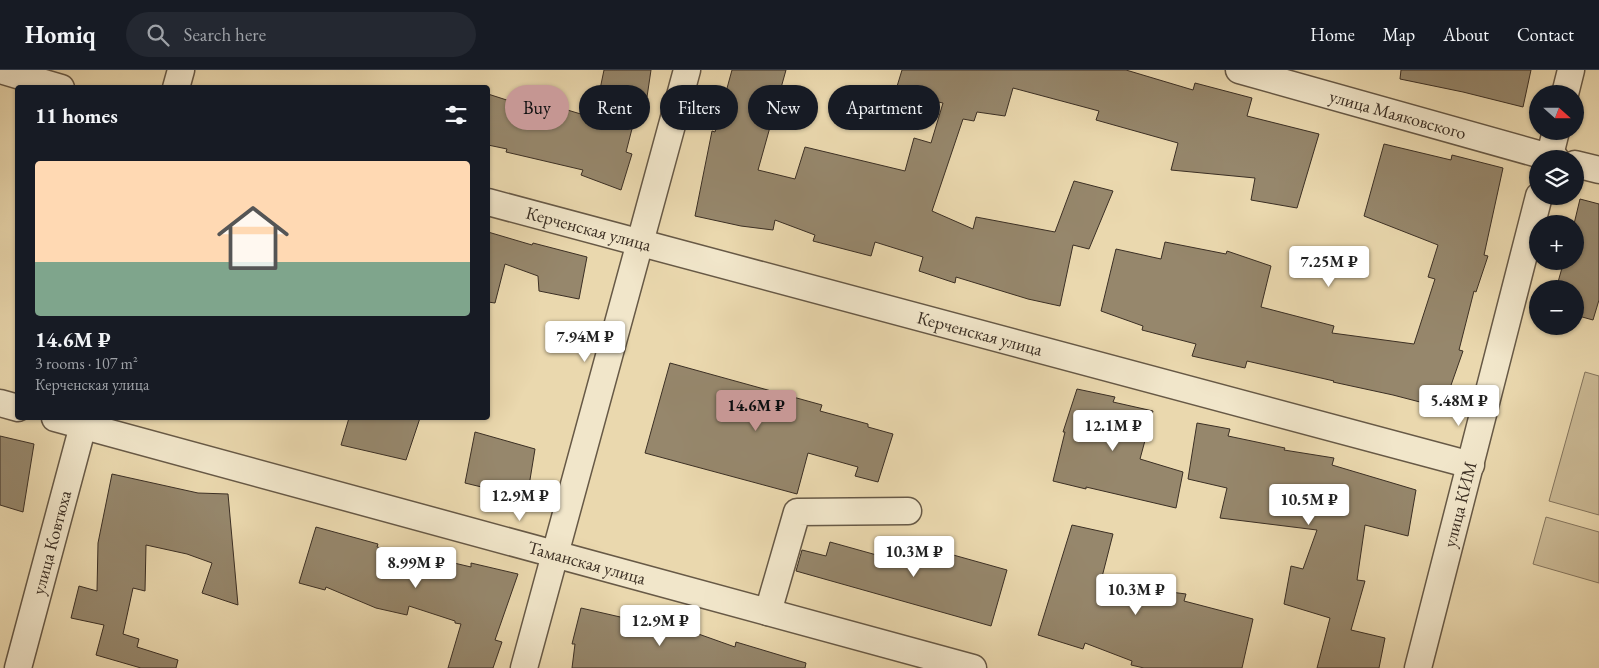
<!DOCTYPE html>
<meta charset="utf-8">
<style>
:root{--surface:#171b24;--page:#242831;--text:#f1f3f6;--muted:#9ea1a6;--line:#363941;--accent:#c59692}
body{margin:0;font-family:"EB Garamond",serif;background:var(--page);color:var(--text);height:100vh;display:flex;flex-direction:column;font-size:19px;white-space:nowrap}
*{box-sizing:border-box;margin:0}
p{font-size:16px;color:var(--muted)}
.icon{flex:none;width:28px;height:28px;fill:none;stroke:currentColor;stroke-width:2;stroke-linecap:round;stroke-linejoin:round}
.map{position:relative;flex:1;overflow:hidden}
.drawer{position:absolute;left:15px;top:15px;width:475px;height:335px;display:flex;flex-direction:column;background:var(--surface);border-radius:5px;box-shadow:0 1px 4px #0004}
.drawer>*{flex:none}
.banner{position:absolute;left:505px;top:15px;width:475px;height:45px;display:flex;gap:10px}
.needle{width:32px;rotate:111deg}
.buttons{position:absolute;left:1529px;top:15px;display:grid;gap:10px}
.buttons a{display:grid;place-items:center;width:55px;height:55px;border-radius:50%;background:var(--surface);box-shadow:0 1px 4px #0004;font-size:25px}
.price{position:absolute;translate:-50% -42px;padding:0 11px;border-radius:5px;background:#fff;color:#222;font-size:16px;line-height:32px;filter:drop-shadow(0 1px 2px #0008)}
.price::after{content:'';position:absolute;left:50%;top:30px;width:15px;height:11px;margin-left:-8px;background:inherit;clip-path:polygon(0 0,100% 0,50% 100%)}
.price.current{background:var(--accent);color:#111}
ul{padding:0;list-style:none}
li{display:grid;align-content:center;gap:10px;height:265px;padding:0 20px}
li span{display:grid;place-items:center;height:155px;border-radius:5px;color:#555}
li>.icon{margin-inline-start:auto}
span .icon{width:90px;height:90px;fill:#fffc;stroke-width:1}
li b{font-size:21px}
h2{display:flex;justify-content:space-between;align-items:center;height:60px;padding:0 20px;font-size:21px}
.pill{padding:0 18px;border-radius:22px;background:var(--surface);box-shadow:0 1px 4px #0004;font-size:18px;line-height:45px}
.pill.current{background:var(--accent);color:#111}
header{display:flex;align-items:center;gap:30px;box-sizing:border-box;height:70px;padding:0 25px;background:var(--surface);border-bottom:1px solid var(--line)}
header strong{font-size:24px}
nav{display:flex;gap:28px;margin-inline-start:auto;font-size:18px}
.search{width:350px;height:45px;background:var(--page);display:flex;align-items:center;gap:12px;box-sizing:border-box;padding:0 18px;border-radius:28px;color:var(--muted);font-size:19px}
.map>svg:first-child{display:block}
</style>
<header>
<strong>Homiq</strong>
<div class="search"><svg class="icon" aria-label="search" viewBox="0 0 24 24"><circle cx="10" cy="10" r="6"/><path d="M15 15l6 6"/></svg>Search here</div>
<nav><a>Home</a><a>Map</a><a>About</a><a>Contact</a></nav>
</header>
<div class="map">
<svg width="1599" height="598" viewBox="0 0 1599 598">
<rect width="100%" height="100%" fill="#ead8ae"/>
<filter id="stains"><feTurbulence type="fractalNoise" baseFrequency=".004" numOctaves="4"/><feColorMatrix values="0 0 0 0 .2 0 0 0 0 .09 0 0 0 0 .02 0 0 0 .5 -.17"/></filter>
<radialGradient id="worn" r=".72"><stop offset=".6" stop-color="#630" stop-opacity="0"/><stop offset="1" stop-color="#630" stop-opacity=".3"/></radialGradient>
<g fill="#ccbb97" stroke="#84755e">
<path d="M1585,302l14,4v139l-50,-14z"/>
<path d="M1546,447l53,15v51l-66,-19z"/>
</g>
<g fill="#96876c" stroke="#3b2f24">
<path d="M604,0h47l-4,27 -6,-3 -15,58 6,2 -11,36 -40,-15 2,-5 -77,-18 1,-3 -19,-4v-51l31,10 2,-8 73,22z"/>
<path d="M732,0h54l-28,100 37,9 10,-32 100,24 9,-33 17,5 12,-40 -48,-10 7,-23h224l67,20 2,-7 57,15 -5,18 72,18 -22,74 -46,-8 4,-22 -84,-8 7,-27 -82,-23 3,-9 -86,-23 -8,28 -28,-4 -3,9 -11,-2 -31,92 41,18 3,-12 79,15 19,-51 39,10 -24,58 -16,-4 -13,61 -32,-7 -72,-22 -1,6 -36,-12 4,-14 -48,-15 -4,14 -58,-15 2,-6 -40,-15 -2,10 -32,-4 -46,-10 17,-85 3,1z"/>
<path d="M1401,0h130l-8,37 -60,-15 -63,-13z"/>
<path d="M1384,74l67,16 1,-5 51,13 -19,87 4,1 -12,36 -2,-1 -15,59 4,1 -20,57 -50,-13 -60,-13 1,-1 -87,-20 -2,7 -53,-12 4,-12 -54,-14 1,-4 -42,-15 15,-62 45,10 4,-17 61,12 1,-3 44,15 -10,41 73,19 -2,7 82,11 21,-65 -7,-2 10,-32 -74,-29z"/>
<path d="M1580,129l19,5v96l-6,20 -18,-5v-26h-19l8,-28h11v-37h-1z"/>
<path d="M488,162l44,13 1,-2 54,14 -8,42 -40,-8 -1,-15 -33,-12 -10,39 -7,-1z"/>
<path d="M670,293l152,42 -2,6 48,13v3l25,7 -15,48 -23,-6 3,-9 -50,-14 -11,41 -152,-41z"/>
<path d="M1077,319l38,8 -2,5 40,9 -13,48 43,13 -7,36 -90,-21v2l-33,-8 12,-49h-2z"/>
<path d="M349,348h71l-14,42 -65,-15z"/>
<path d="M1197,353l33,6 -2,7 57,12 -1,2 50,8 -2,7 84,25 -8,46 -43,-11 -8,55 8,1 -14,49 34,8 -6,30h-62l13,-50 -46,-14 7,-38 12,3 14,-39 -97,-12 7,-30 -39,-9z"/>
<path d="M475,362l60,17 -8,49 -62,-15z"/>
<path d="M0,366l34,8 -11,68 -23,-7z"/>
<path d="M112,404l86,19 30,1 10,111 -36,-12 10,-30 -25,-9 -41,-9 -1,46 -12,-3 -10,46 16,5 -2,8 41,13 -2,8h-35l-45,-13 8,-30 -33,-7 8,-32 18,5 1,-48z"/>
<path d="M1072,455l41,9 -11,43 30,10 54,7 -2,7 69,18 -11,49h-98l-13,-3 1,-4 -47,-18 -2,6 -45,-14z"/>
<path d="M316,457l62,17 -1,3 56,13v-2l38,9v-4l47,11 -23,66 7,2 -9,26h-45l13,-44 -6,-1v-2l-46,-15 -2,9 -31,-7 -50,-21 -1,3 -26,-7z"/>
<path d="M896,469l111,31 -16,56 -195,-55 6,-21 24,6 4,-14 61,17z"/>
<path d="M581,538l109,25v-2l45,16 1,-5 70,21 -1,5h-233l3,-24h-3z"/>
</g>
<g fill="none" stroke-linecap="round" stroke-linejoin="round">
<g stroke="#675946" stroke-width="29">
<g id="minor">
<path d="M0,0l61,18"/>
<path id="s1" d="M1239,0l317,89"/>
<path d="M176,18l5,-18"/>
<path d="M1565,24l6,-24"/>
<path d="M1549,89l7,-28"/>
<path d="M1575,94l24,6"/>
<path id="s2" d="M488,132l983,263"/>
<path d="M0,333l18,5"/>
<path id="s3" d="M55,348l918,250"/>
<path d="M768,542l29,-100 111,-1"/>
<path id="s4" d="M18,598l67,-250"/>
<path d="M524,598l163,-598"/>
<path id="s5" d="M1418,598l121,-472"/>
</g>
</g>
<use href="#minor" stroke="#f1e6ca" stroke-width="26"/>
</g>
<g text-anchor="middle" stroke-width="4" stroke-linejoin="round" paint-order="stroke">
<g font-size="18" fill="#3b2f24" stroke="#f1e6ca">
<text dy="6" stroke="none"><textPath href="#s1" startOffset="165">улица Маяковского</textPath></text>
<text dy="6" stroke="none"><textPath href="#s2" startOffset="104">Керченская улица</textPath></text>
<text dy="6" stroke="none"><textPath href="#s2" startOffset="509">Керченская улица</textPath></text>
<text dy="6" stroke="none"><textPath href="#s5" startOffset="169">улица КИМ</textPath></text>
<text dy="6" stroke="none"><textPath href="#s4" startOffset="130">улица Ковтюха</textPath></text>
<text dy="6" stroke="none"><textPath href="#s3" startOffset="551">Таманская улица</textPath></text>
</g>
</g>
<rect width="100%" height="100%" filter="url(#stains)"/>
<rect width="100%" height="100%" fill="url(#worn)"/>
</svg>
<div class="buttons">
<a><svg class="needle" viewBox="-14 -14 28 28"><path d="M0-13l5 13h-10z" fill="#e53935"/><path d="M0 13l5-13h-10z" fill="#9ea1a6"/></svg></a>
<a><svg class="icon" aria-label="layers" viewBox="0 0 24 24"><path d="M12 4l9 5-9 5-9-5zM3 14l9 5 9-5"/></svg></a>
<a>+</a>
<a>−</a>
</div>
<b class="price" style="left:1329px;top:218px">7.25M ₽</b>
<b class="price" style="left:585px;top:293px">7.94M ₽</b>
<b class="price" style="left:1459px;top:357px">5.48M ₽</b>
<b class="price current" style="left:756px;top:362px">14.6M ₽</b>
<b class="price" style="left:1113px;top:382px">12.1M ₽</b>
<b class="price" style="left:520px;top:452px">12.9M ₽</b>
<b class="price" style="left:1309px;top:456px">10.5M ₽</b>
<b class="price" style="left:914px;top:508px">10.3M ₽</b>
<b class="price" style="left:416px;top:519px">8.99M ₽</b>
<b class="price" style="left:1136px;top:546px">10.3M ₽</b>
<b class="price" style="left:660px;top:577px">12.9M ₽</b>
<div class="banner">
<a class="pill current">Buy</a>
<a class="pill">Rent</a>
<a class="pill">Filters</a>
<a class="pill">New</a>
<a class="pill">Apartment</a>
</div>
<section class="drawer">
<h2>11 homes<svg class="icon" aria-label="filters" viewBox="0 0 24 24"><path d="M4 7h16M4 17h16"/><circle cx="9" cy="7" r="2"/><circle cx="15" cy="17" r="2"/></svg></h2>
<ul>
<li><span style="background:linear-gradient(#ffd9b3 65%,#7fa58c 0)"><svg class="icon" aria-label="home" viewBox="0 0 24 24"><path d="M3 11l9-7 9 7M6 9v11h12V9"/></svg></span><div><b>14.6M ₽</b><p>3 rooms · 107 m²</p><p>Керченская улица</p></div></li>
</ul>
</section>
</div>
